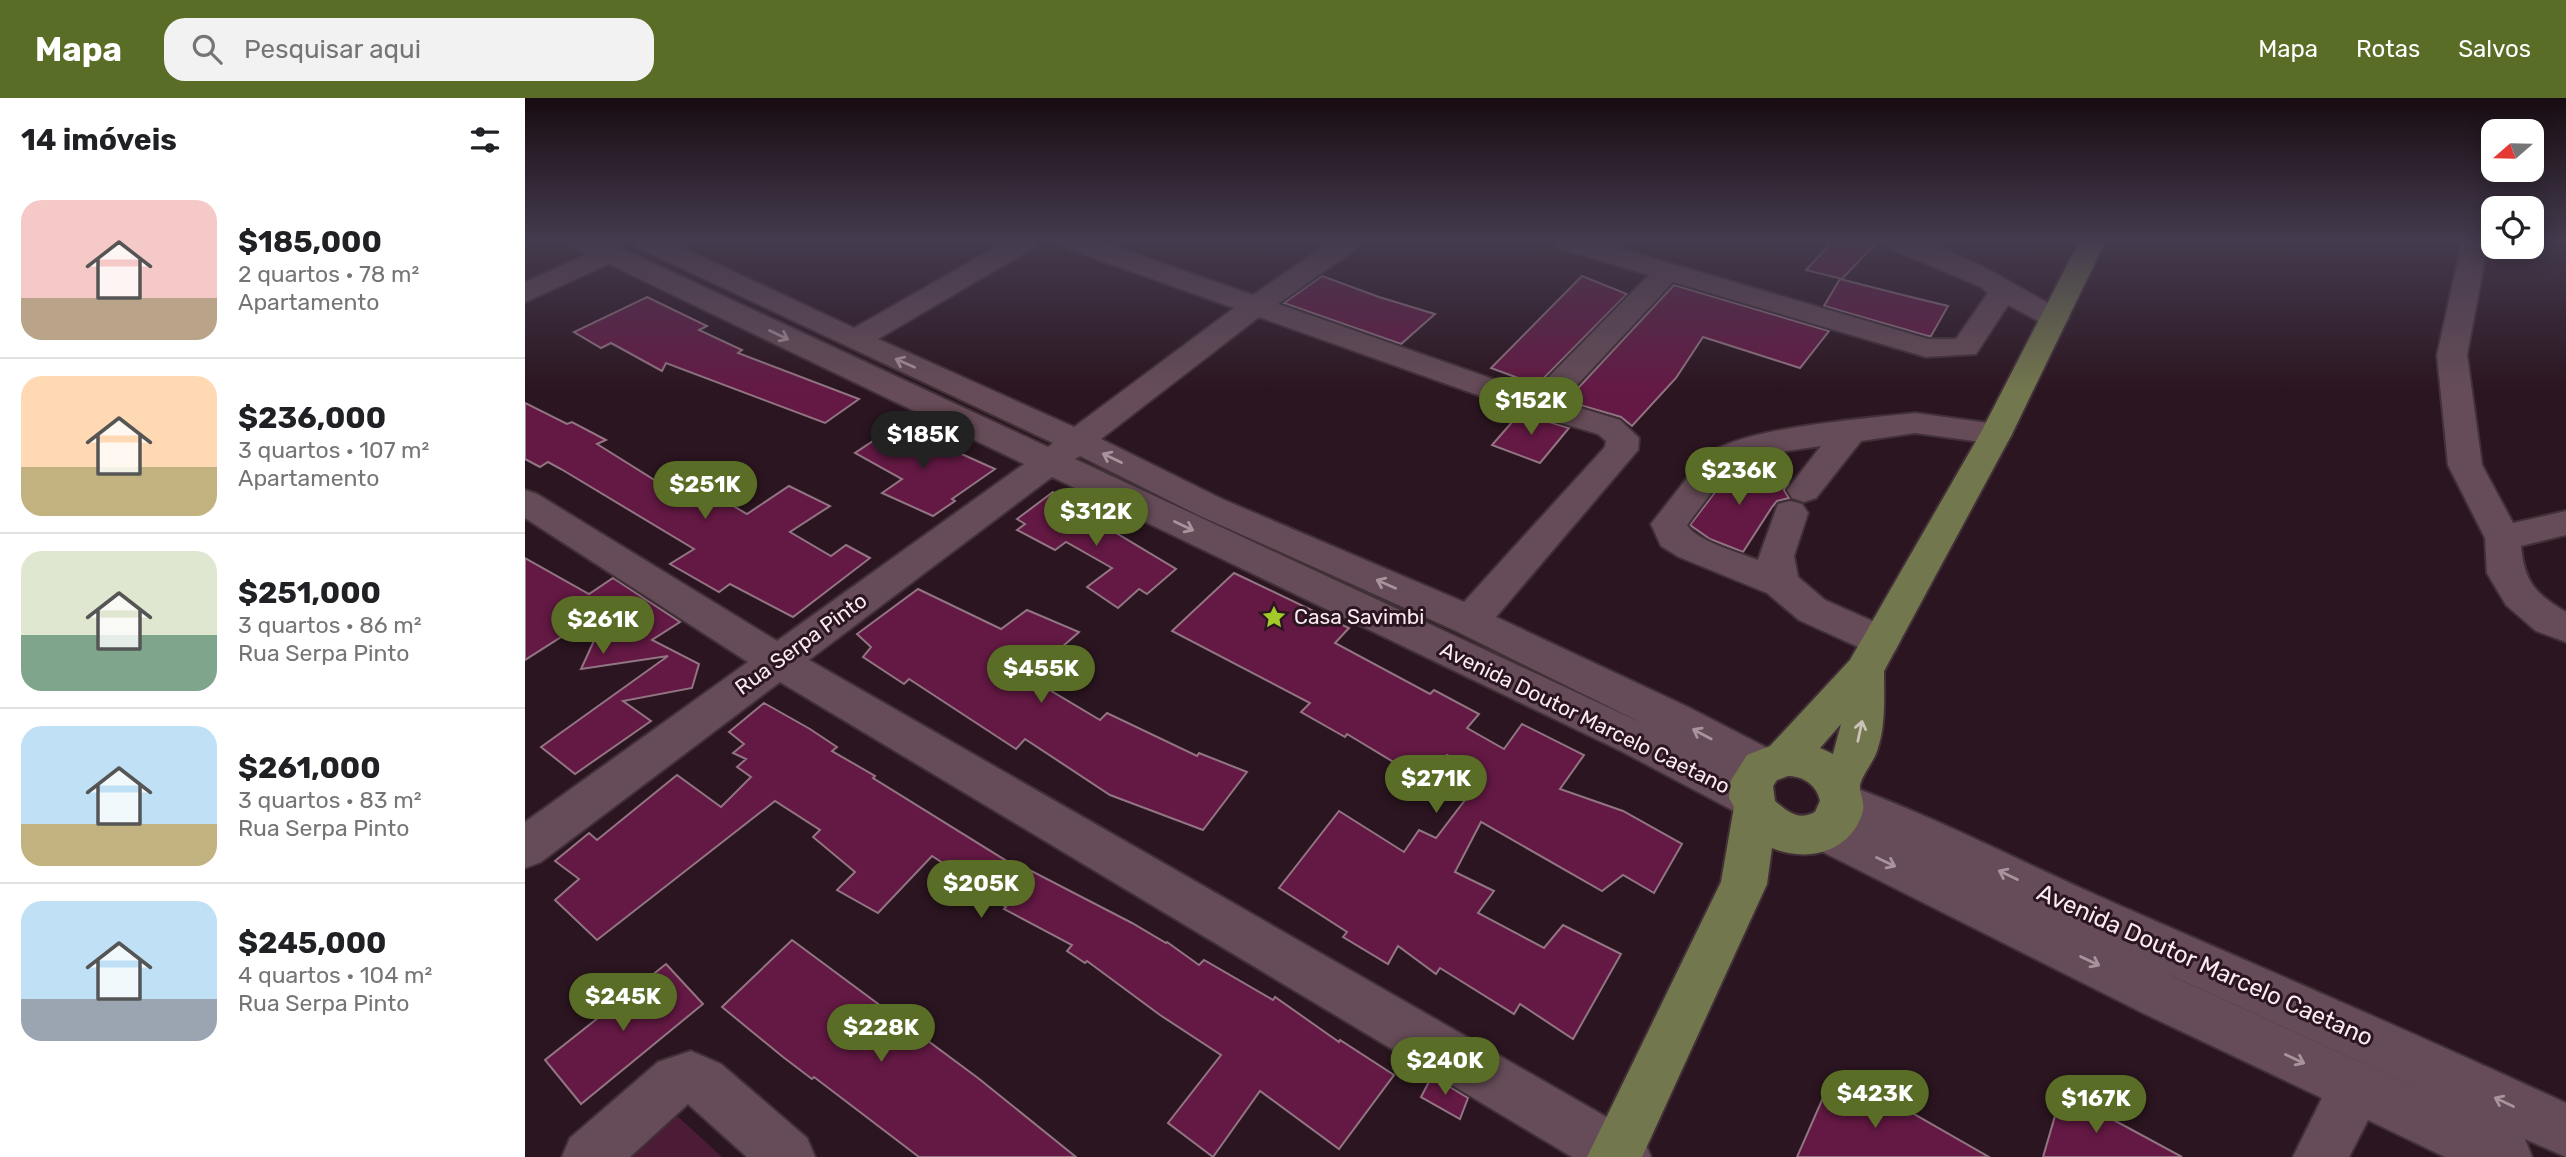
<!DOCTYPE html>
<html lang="pt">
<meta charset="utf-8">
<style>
:root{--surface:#fff;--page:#f2f2f2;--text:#202124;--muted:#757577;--line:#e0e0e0;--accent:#5a6d27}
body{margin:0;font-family:Rubik,sans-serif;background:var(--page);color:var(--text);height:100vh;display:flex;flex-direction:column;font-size:26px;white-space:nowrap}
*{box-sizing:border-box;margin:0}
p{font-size:23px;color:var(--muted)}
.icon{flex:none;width:38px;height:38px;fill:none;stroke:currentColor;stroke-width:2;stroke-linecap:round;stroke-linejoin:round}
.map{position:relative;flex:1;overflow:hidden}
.details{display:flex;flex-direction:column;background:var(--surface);width:525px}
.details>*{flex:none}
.needle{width:46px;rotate:250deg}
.controls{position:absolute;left:1956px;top:21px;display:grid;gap:14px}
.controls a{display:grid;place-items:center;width:63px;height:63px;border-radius:14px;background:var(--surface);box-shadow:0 4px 18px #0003;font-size:35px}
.price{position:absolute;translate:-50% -60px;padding:0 16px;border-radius:24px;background:var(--accent);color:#fff;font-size:23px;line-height:46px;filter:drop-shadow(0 2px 4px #0008)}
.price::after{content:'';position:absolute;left:50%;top:42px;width:21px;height:16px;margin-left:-10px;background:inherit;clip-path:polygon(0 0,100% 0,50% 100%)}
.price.current{background:#222;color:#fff}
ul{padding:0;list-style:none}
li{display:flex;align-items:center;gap:21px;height:175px;padding:0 21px}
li+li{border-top:2px solid var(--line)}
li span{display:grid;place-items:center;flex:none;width:196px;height:140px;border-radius:21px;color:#555}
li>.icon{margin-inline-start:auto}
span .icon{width:84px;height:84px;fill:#fffc;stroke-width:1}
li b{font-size:30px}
h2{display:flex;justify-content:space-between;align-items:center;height:84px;padding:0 21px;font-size:30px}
header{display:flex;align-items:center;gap:42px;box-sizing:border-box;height:98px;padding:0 35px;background:var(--accent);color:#fff}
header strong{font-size:33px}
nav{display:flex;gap:38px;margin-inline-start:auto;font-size:24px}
.search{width:490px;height:63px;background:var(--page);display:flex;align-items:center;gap:18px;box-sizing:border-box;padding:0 24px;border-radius:21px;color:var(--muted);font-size:26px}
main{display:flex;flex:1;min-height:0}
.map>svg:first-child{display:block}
</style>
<header>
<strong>Mapa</strong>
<div class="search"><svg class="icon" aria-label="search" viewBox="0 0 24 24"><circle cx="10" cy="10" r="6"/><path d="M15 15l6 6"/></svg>Pesquisar aqui</div>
<nav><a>Mapa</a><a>Rotas</a><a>Salvos</a></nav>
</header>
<main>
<section class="details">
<h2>14 imóveis<svg class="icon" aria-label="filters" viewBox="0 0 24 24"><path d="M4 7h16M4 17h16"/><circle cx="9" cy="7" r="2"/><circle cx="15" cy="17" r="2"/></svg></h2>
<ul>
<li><span style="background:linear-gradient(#f6c9c9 70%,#b9a48a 0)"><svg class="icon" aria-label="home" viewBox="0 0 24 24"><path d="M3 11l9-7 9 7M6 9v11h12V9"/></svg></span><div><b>$185,000</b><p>2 quartos · 78 m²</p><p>Apartamento</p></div></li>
<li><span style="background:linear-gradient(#ffd9b3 65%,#c2b280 0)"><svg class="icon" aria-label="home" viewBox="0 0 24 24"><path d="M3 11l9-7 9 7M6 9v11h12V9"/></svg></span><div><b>$236,000</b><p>3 quartos · 107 m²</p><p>Apartamento</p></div></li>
<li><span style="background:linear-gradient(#dfe7d0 60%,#7fa58c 0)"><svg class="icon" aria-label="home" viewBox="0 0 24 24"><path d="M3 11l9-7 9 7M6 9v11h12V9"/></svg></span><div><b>$251,000</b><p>3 quartos · 86 m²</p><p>Rua Serpa Pinto</p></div></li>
<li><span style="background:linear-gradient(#bfe0f5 70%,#c2b280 0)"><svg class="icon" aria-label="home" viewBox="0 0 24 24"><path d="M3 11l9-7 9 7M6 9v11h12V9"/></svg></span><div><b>$261,000</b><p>3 quartos · 83 m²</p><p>Rua Serpa Pinto</p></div></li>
<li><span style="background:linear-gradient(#bfe0f5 70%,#9aa5b1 0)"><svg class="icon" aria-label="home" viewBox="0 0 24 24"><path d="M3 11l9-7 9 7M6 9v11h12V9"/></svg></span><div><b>$245,000</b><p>4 quartos · 104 m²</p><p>Rua Serpa Pinto</p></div></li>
</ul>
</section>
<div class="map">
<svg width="2041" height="1059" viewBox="0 0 2041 1059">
<rect width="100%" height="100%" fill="#2b1520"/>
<path fill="#4c1c36" d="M150,1016l47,43h-93z"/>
<g fill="#641944" stroke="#927582" stroke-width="2">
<path d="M1307,144h45l-35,37 -36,-9z"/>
<path d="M797,178l57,21 56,17 -34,30 -117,-41z"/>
<path d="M1057,178l45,18 -90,91 -46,-17z"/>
<path d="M1315,181l63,16 45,11 -17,30h-3l-104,-30z"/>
<path d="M1149,187l155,46 -29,37 -97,-31 -27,41 -44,48 -11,-9 -55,-16z"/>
<path d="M122,199l60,29 -8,4 43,20 -4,3 121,46 -34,24 -159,-60 -4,8 -51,-28 -10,5 -27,-16z"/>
<path d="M0,305l42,21 5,-2 34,18 -9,4 64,40 6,-4 31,16 8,-6 41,24 42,-28 41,20 -40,26 41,24 15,-11 24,13 -77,59 -63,-33 -11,8 -49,-28 24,-15 -133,-80 -13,-7 -8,5 -15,-8z"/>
<path d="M995,315l49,15 -29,35 -48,-18z"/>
<path d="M369,329l44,26 8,-6 49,22 -43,30 3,2 -22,15 -51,-23 20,-14 -47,-26z"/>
<path d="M1215,369l48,17 -4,6 5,8 -12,3 -5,6 -29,45 -33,-13 -20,-14 32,-42 -4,-10z"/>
<path d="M528,394l62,37 -2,2 63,38 -29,25 -8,-5 -21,19 -31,-21 25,-19 -46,-26 -11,8 -38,-20 8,-6 -8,-5z"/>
<path d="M0,460l64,36 24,-16 67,44 -28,18 47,24 -7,24 -69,13 28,20 -76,53 -34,-27 127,-91 -87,13 29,-63 -85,54z"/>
<path d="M709,475l115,55 -14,15 95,51 4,-4 45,24 -12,14 37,21 18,-25 62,31 -24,34 63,22 59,33 -28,49 -31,-18 -21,16 -121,-69 -26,50 39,19 -16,22 66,35 19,-23 58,29 -48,85 -53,-35 -6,10 -74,-46 -4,6 -38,-28 -10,18 -45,-27 4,-5 -68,-44 60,-77 65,41 15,-22 17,8 48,-63 -37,-20 -22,26 -78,-47 -2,3 -44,-25 9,-9 -138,-72z"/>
<path d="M393,491l83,40 26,-19 52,22 -51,45 72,43 7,-7 90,43 2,-3 48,19 -44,58 -93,-35 -85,-56 -9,10 -107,-70 -5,5 -41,-27 8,-10 -14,-13z"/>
<path d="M239,605l46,26 27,18 -5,4 43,25 -2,2 145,90 2,-3 112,58 34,20 1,-1 32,23 5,-5 69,40 2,-3 64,45 1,-2 54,35 -55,74 -79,-58 -47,66 -45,-34 53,-68 -61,-40 -73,-54 -2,2 -18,-12 5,-6 -68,-36 2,-2 -16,-9 2,-3 -60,-39 -54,57 -41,-23 18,-18 -42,-35 7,-7 -45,-29 -178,139 -42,-40 24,-21 -24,-18 34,-28 8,7 80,-65 44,32 30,-30 -14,-10 9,-8 -13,-6 11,-9 -15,-12z"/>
<path d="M267,842l186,138 98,79h-157l-105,-80 -2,2 -29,-22 -61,-50z"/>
<path d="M141,866l37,40 -122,100 -36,-44z"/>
<path d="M1308,977l51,29 2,-6 103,59h-192z"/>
<path d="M907,978l36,22 -8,21 -39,-22z"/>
<path d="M1537,994l120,65h-139z"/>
</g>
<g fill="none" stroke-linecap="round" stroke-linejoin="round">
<g stroke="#413038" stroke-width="4">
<g id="minor">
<path d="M47,144h35l441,205 5,-4 -414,-195 -4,-6h35l184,86 151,-86h32l-4,6 -155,91 196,88 160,-119 -168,-60 -4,-6h39l152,53 77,-53h31l-4,6 -79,56 255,89 116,-118 -90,-27 -4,-6h42l331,97h28l32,-46 -7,-6 -92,-39 -4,-6c11,0 26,-2 38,1 47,12 98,46 141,69l5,6 -5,6 -10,3 -10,-3 -36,-19 -32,49 -50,3 -253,-75 -112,120 59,18 19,18 -1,12 -142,167 192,90 89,46 6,13 -6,13 -15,5 4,2 7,13 -7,13 -15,6 -15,-6 -115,-61 -569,-274 -243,183 834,478 8,19h-79l-792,-475 -239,180 -16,6v-46l223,-160 -223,-144v-28l12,4 240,147 247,-177 -415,-200 -84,38v-20l63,-28 -12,-6zM734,219l269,96 70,21 8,7 -1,6 -141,155 -242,-103 -121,-60zM555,358l118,59 258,116 188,93 -569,-265z"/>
<path d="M1937,144h26l-21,113 15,110 31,58 53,-12v24l-45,11c3,35 14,48 45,66v30l-30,-11 -30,-26 -19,-32 -2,-35 -37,-73 -11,-110z"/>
<path d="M1390,315l81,11 12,3 4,7 -4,7 -12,3 -81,-11 -54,8 -45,57 -12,4 -12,-4 -5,-8 34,-44 -55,8 -45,17 -12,-3 -5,-8c20,-32 170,-42 211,-47z"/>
<path d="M1178,372l12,3 5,8 -33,44c9,16 53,28 71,35l20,-56 12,-3 12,3 6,9 -14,43 4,21 27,23 70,31 5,10 -5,10 -14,5 -14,-5 -68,-31 -32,-27 -88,-36 -18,-11 -10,-22 40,-51z"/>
<path d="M1317,685c94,34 181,80 272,120 151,66 303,131 452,200v54l-41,-18 7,18h-87l-77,-37 -19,37h-56l29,-59 -179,-85 -334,-168 -6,-14 6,-14 16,-5 -5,-10 7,-13zM1638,874l291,133 -275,-126z"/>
<path d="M166,953l30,13 86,74 8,19h-68l-59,-53 -58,53h-68l8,-19 88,-76z"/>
</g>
</g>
<g stroke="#413038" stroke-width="4">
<path id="major" d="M1554,144h26l-93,192 -128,237c0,27 2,55 -7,80 -4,12 -14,22 -17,34 -1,7 5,17 3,26 -11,41 -56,52 -91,37l-5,36 -125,273h-55l134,-275 13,-75 -5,-9 1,-16 17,-27 23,-9 80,-86 130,-226zM1316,626l-8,30 -13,-6zM1263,678c15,0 29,9 32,25l-5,11c-17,9 -27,0 -40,-11l-2,-15 4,-6z"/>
</g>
<use href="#minor" fill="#664c58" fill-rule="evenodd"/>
<use href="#major" fill="#73774d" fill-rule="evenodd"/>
</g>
<defs><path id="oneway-shaft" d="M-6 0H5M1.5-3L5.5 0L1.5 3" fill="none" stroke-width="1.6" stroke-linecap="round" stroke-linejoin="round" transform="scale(1.75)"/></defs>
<g stroke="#a9939d">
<use href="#oneway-shaft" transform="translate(254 237) rotate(25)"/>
<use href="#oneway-shaft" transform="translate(380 265) rotate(-156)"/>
<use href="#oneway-shaft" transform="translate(587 360) rotate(-154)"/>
<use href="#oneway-shaft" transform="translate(659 428) rotate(25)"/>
<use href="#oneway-shaft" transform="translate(861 486) rotate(-156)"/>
<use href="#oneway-shaft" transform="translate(1177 636) rotate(-152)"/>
<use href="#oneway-shaft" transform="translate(1361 764) rotate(25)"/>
<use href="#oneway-shaft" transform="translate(1483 777) rotate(-154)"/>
<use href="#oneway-shaft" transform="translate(1565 863) rotate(26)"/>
<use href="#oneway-shaft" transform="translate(1770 961) rotate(25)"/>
<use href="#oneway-shaft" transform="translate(1979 1004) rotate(-155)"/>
</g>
<use stroke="#cbc2b8" href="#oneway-shaft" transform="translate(1335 633) rotate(-78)"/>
<linearGradient id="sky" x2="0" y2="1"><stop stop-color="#180c12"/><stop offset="0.49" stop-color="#443b4e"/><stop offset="1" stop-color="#443b4e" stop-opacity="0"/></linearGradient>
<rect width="2041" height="292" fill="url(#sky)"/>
<defs>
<g id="sight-bare" transform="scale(1.89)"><path d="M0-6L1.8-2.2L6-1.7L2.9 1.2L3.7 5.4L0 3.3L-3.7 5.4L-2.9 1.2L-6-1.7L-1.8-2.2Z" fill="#a1c92a" stroke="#2b1520" stroke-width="2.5" paint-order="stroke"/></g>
</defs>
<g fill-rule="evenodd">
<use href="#sight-bare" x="749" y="519"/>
</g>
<g text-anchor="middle" stroke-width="6" stroke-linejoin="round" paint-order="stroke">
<g font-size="21" fill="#faeaf1" stroke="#2b1520" text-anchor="start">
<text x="769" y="526">Casa Savimbi</text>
</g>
<g font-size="21" fill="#faeaf1" stroke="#2b1520">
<text transform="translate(276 546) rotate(-36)" y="7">Rua Serpa Pinto</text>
<text transform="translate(1060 620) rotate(26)" y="7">Avenida Doutor Marcelo Caetano</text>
</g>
<g font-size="24" fill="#faeaf1" stroke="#2b1520">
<text transform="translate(1680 867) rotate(24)" y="8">Avenida Doutor Marcelo Caetano</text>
</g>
</g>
</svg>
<div class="controls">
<a><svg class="needle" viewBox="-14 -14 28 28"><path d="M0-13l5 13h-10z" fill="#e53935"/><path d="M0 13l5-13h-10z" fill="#757577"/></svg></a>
<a><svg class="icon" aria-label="locate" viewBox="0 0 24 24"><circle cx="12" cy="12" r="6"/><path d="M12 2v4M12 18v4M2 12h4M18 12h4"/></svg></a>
</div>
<b class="price" style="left:1006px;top:339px">$152K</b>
<b class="price current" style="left:398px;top:373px">$185K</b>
<b class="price" style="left:1214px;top:409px">$236K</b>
<b class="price" style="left:180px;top:423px">$251K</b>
<b class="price" style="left:571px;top:450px">$312K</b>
<b class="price" style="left:78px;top:558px">$261K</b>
<b class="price" style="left:516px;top:607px">$455K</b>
<b class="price" style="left:911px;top:717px">$271K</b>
<b class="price" style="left:456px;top:822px">$205K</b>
<b class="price" style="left:98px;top:935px">$245K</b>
<b class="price" style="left:356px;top:966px">$228K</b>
<b class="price" style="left:920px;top:999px">$240K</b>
<b class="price" style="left:1350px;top:1032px">$423K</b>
<b class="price" style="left:1571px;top:1037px">$167K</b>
</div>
</main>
